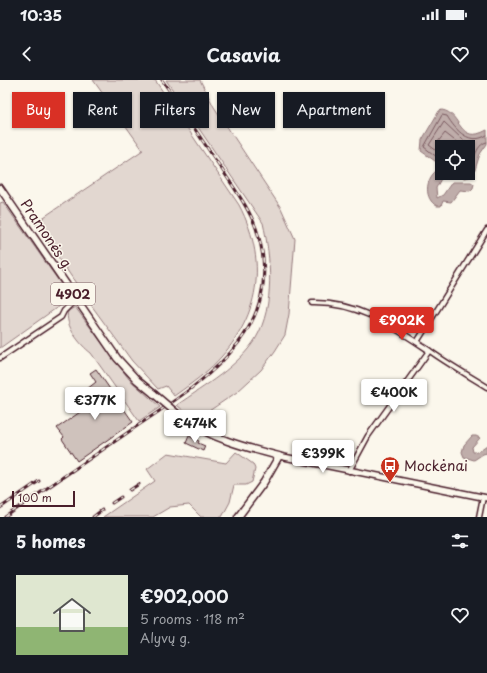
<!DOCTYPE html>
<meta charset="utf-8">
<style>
:root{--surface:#171b24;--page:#20242c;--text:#f1f3f6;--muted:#9ea1a6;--line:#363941;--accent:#d93025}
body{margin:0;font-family:"Playpen Sans",sans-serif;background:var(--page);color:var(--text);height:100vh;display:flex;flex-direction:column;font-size:15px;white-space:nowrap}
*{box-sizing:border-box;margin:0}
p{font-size:13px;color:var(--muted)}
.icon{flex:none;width:22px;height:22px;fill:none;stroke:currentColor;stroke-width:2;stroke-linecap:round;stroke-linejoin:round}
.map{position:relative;height:437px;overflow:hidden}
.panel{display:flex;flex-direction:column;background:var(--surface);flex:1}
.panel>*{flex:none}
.banner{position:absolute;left:12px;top:12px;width:463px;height:36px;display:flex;gap:8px}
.controls{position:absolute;left:435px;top:60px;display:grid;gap:8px}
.controls a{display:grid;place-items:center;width:40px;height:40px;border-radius:0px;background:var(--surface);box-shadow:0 1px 3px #0004;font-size:20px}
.scale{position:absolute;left:12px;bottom:10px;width:63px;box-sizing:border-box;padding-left:4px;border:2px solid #4a1f2b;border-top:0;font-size:11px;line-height:14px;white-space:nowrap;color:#4a1f2b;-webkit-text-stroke:3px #fbf7ec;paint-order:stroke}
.price{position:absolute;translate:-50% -34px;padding:0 9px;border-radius:4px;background:#fff;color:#222;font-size:13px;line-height:26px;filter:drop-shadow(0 1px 2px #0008)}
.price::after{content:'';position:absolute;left:50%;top:24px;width:12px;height:9px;margin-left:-6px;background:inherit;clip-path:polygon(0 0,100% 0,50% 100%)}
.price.selected{background:var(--accent);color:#fff}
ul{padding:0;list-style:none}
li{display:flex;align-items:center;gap:12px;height:100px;padding:0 16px}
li+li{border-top:1px solid var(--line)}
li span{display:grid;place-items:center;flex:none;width:112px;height:80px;border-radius:0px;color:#555}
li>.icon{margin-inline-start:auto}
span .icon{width:48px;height:48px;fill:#fffc;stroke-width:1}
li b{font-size:17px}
h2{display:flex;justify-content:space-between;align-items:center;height:48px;padding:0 16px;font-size:17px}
.chip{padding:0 14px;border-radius:0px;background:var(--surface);box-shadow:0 1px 3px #0004;font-size:14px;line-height:36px}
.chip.selected{background:var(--accent);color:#fff}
.status{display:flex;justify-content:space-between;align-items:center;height:28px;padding:0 20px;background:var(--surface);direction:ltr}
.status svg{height:11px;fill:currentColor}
header{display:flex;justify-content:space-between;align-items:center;height:52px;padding:0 16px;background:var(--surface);font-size:18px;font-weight:700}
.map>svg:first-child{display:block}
</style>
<div class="status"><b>10:35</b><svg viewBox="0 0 49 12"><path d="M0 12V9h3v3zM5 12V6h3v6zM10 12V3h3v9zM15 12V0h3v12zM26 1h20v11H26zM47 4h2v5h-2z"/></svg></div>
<header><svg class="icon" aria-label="back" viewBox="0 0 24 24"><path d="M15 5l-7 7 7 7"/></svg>Casavia<svg class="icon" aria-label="heart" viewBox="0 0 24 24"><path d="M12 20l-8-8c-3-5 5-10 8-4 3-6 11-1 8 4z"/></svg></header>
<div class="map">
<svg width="487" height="437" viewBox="0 0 487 437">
<rect width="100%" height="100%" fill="#fbf7ec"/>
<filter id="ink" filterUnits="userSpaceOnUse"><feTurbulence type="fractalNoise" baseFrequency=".025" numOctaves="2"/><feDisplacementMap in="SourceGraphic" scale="8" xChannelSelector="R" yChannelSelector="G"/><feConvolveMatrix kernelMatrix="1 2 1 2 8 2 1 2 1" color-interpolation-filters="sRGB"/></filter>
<g filter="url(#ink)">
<g fill="#e2d7d0" stroke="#967b7e">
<path d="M93,0h62l84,125c32,61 19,120 -31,165 -11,10 -23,18 -34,26l-8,-10 -8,3 -26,-28 -46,-63 -51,-75 108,-73z"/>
<path d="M166,0h34l14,27 67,101 14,31 -6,75 -4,21 -10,16 -14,19 -24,22 -28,19 -24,1 -8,-7c27,-19 62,-39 79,-67 19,-32 15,-81 7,-115z"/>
<path d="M3,122l67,95 -1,2 -69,49v-145z"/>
<path d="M75,227l54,72 31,28 -21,14 -48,-68c-11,-8 -27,-28 -23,-42z"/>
<path d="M236,372l17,12 2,5 -3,13 -6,3h-12l-4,17 -8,15h-21l-12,-12 -19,2 -17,10h-50l52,-36 -8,-12 21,-16 58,10z"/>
</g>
<g fill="#bfadaa" stroke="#907477">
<path d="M442,30c20,3 16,36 45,20v14l-7,10 -7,22 -9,2 -12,-5h16v-26h-26v19l-21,-15 1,-11 17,-29z"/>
<path d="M436,91l7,4 -7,13 1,10 6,-3 9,-13h19l3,2 -1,4 -3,3 -10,-1 -9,12 -8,-1 -2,5h-4c-13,-7 -12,-26 -1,-35z"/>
<path d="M472,356h4l4,2 -8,9 1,5h4l10,-7v8l-4,1 -9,6 -10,-3 -2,-5 2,-7z"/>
</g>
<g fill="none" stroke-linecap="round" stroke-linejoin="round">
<g stroke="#79585e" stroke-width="1">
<path d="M442,68l-5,-5 8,-10 18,14"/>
<path d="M442,75l-13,-10 15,-23 18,17 11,7 -5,17"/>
<path d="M442,81l-18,-14 18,-32 5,1c9,15 23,30 40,19"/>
<path d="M461,93h9c3,-9 5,-29 17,-31"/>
</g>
</g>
<g fill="#cfc2bc" stroke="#4a1f2b">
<path d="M96,289l37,53 -56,39 -15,-22 2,-2 -7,-9 39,-27 -9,-12 9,-7 -6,-9z"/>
<path d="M189,356l10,5 -1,2 7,3 -2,5 -17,-8z"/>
</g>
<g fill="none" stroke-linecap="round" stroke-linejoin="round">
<g stroke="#4a1f2b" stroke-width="7">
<g id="minor">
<path d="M312,223c47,-1 80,23 118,48 18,13 38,24 57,36"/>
<path d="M417,262l70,-112"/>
<path d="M0,278l61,-41 3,-6 12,-12"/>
<path d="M349,391l19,-35 61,-85"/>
<path d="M479,437l4,-20"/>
</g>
</g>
<g stroke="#4a1f2b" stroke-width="8">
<path id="major" d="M279,376l208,42"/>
</g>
<g stroke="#4a1f2b" stroke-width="9">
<g id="highway">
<path d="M0,108l117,170 20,22 17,14"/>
<path d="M181,337c29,21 63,30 98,39l-15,26 -26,35"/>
</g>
</g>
<use href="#minor" stroke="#fbf7ec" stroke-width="4"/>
<use href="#major" stroke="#fbf7ec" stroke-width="5"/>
<use href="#highway" stroke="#fbf7ec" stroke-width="6"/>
<g stroke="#4a1f2b" stroke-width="3">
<g id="rail">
<path d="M130,410l9,-6"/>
<path d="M112,423l9,-6"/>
<path d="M0,428l39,-27"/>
<path d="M5,437c40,-28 81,-56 122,-84 71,-49 165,-101 129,-205 -8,-22 -23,-41 -35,-60 -20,-29 -39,-59 -59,-88"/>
<path d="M93,437l9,-7"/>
</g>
</g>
<use href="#rail" stroke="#fbf7ec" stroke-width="1.5" stroke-dasharray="4.5" stroke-linecap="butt"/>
<g stroke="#4a1f2b" stroke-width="9" stroke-linecap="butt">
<path id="highway-bridge" d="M154,314l27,23"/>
</g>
<use href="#highway-bridge" stroke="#fbf7ec" stroke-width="6"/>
</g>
</g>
<defs>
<g id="bus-pin" transform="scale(1)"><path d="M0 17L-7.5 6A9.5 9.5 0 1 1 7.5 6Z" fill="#c8321e" stroke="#fbf7ec"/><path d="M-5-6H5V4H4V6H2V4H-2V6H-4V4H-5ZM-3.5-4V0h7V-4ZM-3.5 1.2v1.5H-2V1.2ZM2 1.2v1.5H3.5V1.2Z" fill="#fff"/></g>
</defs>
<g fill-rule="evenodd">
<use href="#bus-pin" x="390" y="386"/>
</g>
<g text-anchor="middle" stroke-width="3" stroke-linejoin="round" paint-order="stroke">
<rect fill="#fbf7ec" stroke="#7f6065" stroke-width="1" x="51" y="203" width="44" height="22" rx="3"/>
<g font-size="13" font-weight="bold" fill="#4a1f2b">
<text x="73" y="219">4902</text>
</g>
<g font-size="14" fill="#4a1f2b" stroke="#fbf7ec">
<text transform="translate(47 155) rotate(56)" y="5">Pramonės g.</text>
</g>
<g font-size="14" fill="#4a1f2b" stroke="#fbf7ec" text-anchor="start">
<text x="404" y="391">Mockėnai</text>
</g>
</g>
</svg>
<div class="controls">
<a><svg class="icon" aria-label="locate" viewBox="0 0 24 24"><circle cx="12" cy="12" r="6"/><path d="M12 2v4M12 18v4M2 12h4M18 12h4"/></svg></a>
</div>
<div class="scale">100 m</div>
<b class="price selected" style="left:402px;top:261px">€902K</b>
<b class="price" style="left:394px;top:333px">€400K</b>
<b class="price" style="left:95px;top:341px">€377K</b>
<b class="price" style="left:195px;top:364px">€474K</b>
<b class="price" style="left:323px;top:394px">€399K</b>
<div class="banner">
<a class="chip selected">Buy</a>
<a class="chip">Rent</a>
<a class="chip">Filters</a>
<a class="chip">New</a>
<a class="chip">Apartment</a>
</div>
</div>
<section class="panel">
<h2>5 homes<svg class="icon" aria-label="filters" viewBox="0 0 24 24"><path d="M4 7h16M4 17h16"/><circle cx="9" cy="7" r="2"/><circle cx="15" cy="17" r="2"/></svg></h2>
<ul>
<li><span style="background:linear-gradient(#dfe7d0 65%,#8fb573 0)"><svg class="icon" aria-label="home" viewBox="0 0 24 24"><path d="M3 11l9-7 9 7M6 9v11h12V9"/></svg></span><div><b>€902,000</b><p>5 rooms · 118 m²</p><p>Alyvų g.</p></div><svg class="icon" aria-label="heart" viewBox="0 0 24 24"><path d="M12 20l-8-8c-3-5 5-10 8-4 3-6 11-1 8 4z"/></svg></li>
</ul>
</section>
